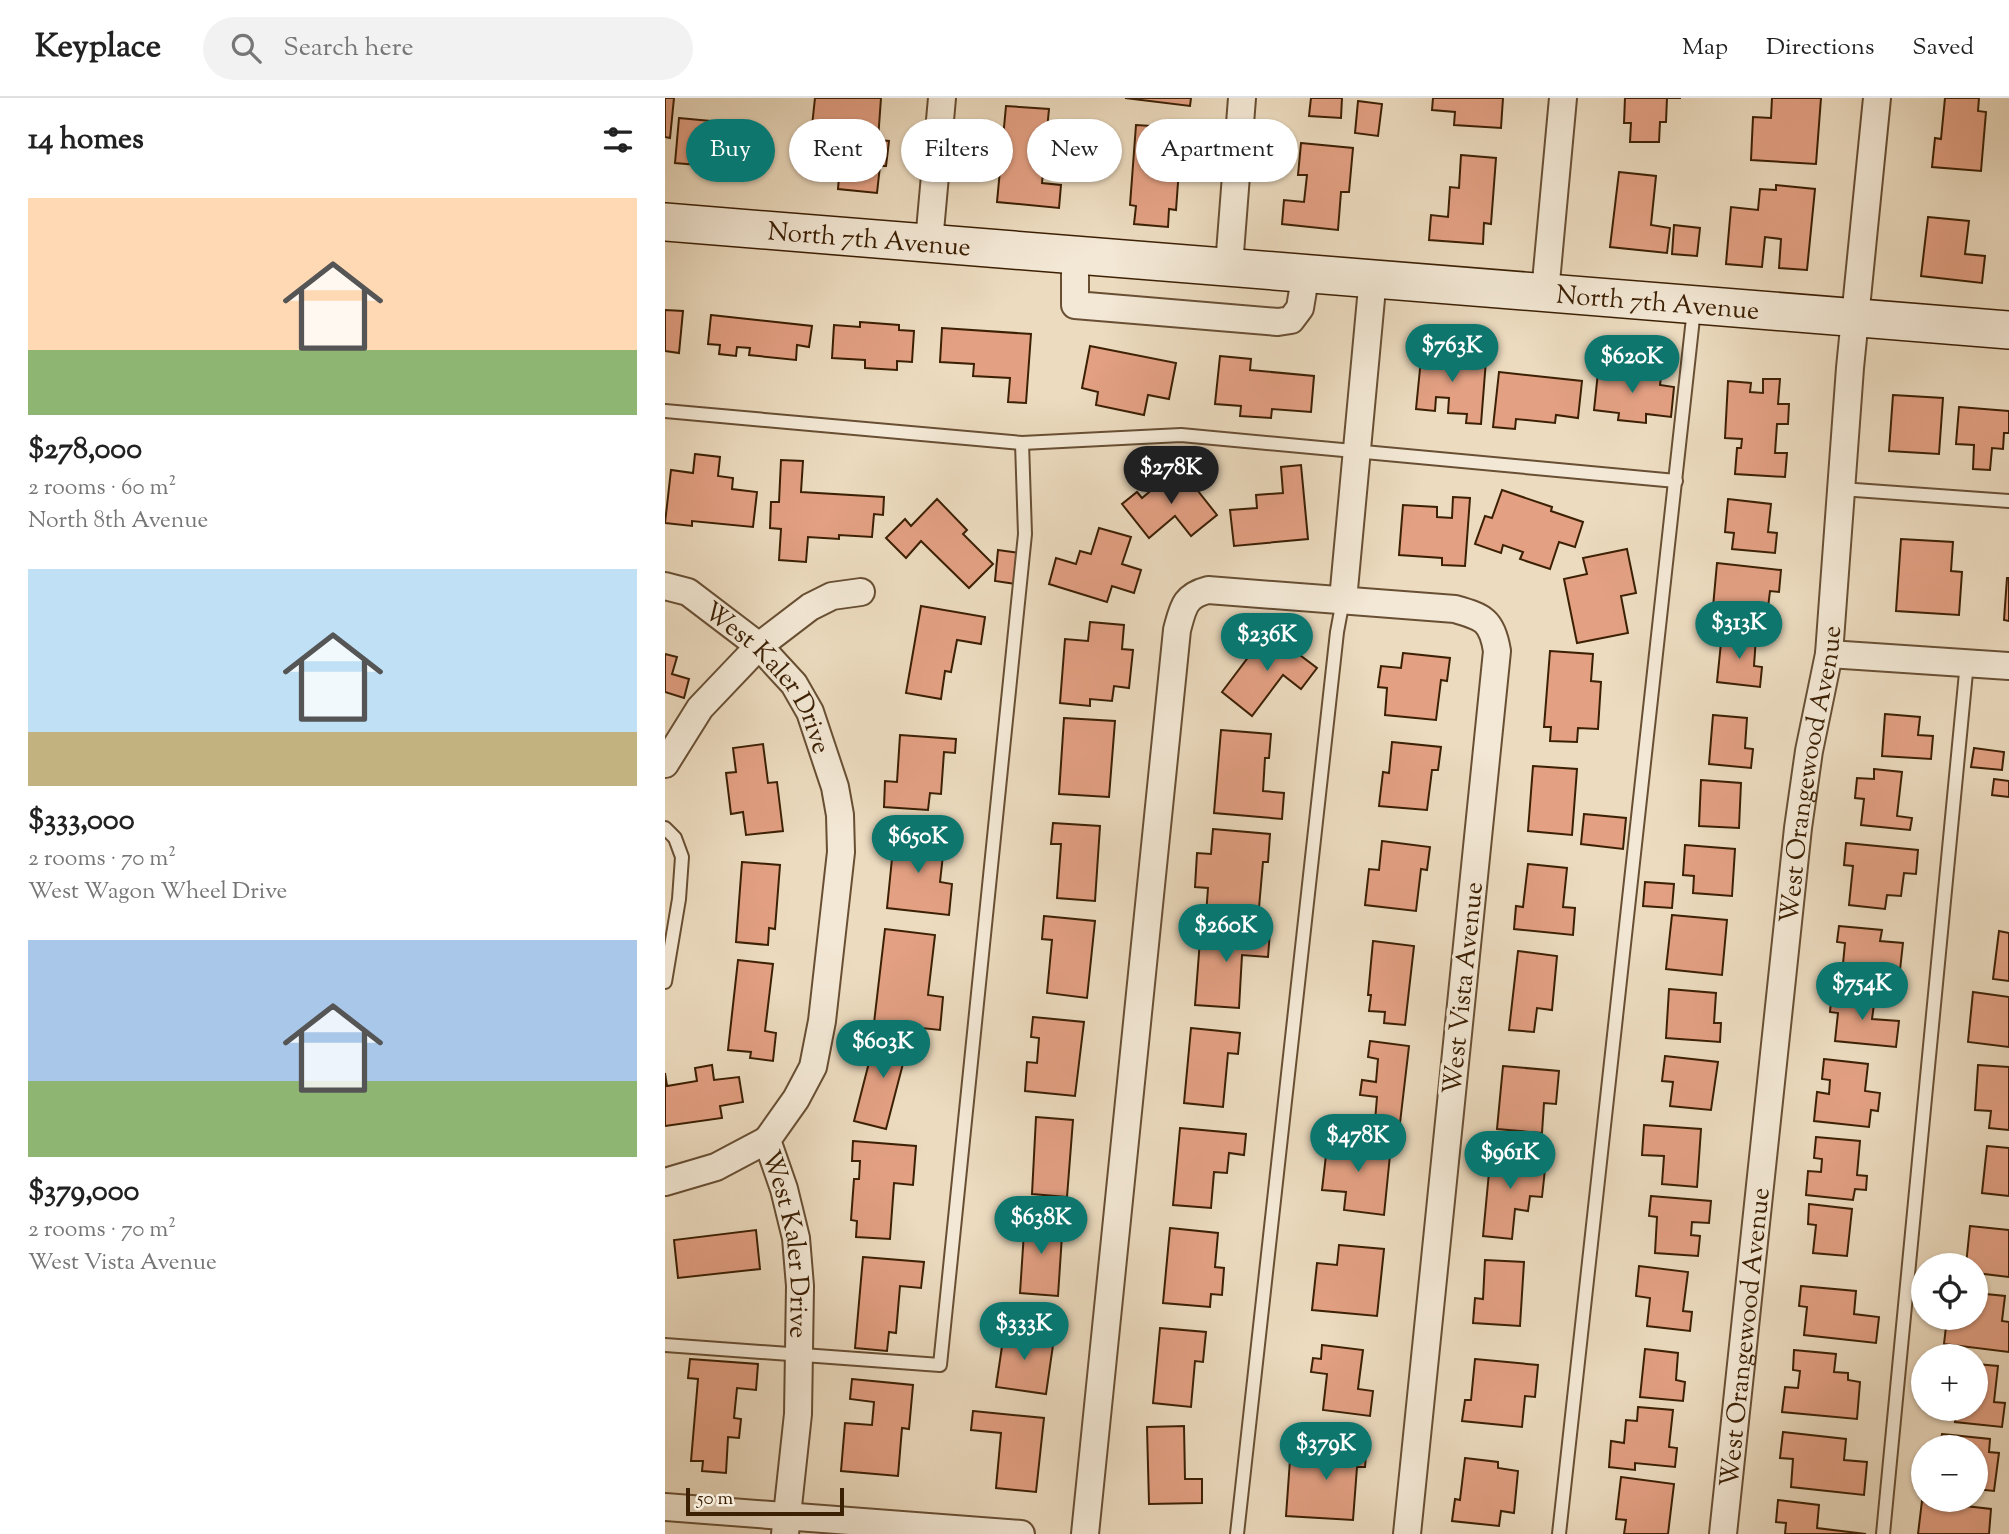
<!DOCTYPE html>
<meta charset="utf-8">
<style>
:root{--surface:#fff;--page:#f2f2f2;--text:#222;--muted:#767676;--line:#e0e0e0;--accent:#0f766e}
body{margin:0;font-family:"Sorts Mill Goudy",serif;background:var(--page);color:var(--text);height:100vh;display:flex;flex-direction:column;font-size:26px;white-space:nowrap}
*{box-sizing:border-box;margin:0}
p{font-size:23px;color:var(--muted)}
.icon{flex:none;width:38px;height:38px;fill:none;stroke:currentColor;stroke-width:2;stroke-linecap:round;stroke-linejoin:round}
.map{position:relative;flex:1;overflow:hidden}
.panel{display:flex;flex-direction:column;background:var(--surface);width:665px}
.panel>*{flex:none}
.banner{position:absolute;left:21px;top:21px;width:665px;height:63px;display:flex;gap:14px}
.controls{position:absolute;left:1246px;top:1155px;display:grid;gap:14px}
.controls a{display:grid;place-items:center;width:77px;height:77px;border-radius:50%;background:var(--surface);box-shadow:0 2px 5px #0004;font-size:35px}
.scale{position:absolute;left:21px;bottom:18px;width:158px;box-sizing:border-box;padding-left:7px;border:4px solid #3c2004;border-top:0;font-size:19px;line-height:24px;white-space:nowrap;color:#3c2004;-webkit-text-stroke:5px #f3e8d5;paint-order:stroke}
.price{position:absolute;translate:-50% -60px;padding:0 16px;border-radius:24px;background:var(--accent);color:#fff;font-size:23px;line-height:46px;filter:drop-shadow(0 2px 4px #0008)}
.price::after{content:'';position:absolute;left:50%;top:42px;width:21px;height:16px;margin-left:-10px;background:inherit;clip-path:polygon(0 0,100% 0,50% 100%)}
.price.current{background:#222;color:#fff}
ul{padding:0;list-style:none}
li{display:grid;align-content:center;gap:14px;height:371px;padding:0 28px}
li span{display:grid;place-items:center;height:217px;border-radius:0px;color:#555}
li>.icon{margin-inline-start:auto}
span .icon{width:126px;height:126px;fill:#fffc;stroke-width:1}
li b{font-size:30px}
h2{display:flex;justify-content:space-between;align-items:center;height:84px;padding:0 28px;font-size:30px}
.tag{padding:0 24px;border-radius:32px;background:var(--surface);box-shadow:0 2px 5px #0004;font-size:24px;line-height:63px}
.tag.current{background:var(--accent);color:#fff}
header{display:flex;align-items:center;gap:42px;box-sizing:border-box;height:98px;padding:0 35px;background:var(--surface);border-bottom:2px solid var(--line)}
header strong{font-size:33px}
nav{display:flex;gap:38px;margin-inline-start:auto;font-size:24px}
.search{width:490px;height:63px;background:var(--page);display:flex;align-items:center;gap:18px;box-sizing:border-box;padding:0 24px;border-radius:38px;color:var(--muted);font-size:26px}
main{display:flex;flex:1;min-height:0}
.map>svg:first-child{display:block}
</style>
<header>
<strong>Keyplace</strong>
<div class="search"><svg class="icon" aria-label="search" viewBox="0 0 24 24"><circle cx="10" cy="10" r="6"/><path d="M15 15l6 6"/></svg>Search here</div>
<nav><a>Map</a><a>Directions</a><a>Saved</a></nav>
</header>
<main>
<section class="panel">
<h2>14 homes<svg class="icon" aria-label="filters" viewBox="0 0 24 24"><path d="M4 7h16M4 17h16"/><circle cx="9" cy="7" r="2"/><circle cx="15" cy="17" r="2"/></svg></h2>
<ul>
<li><span style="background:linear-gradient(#ffd9b3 70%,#8fb573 0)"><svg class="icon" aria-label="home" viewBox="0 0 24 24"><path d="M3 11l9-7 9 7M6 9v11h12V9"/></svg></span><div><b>$278,000</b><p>2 rooms · 60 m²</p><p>North 8th Avenue</p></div></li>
<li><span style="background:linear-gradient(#bfe0f5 75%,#c2b280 0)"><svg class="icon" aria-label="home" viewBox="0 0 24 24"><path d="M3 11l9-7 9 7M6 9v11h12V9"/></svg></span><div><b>$333,000</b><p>2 rooms · 70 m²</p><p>West Wagon Wheel Drive</p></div></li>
<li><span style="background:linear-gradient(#a9c7e8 65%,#8fb573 0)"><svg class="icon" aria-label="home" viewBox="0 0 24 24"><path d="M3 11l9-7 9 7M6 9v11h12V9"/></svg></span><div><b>$379,000</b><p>2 rooms · 70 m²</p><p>West Vista Avenue</p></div></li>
</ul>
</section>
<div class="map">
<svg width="1344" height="1436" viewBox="0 0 1344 1436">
<rect width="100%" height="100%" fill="#ecdbbf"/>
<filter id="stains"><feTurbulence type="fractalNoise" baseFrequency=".00286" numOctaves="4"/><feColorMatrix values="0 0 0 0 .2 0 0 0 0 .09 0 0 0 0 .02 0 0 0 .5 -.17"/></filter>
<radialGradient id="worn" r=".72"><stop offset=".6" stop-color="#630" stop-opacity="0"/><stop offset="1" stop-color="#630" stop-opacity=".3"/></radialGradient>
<g fill="#e3a083" stroke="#3c2004" stroke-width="2">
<path d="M0,0h9l-4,40 -5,-1z"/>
<path d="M150,0h66l-3,42 11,1 -3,25h-6l-3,27 -39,-4 4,-47 -10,-1 1,-13 -21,-2z"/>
<path d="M460,0h66l-1,8z"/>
<path d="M646,0h31l-1,20 -32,-2z"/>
<path d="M768,0h70l-2,30 -47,-3 1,-13 -23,-2z"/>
<path d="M960,0h56h-14l-1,24h-6l-1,20h-29l1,-19h-7z"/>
<path d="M1107,0h49l-5,66 -65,-4 2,-43 18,1z"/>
<path d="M1280,0h34l-1,13 8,1 -5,59 -49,-4 3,-29 6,1z"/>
<path d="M693,3l24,3 -4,32 -23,-3z"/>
<path d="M341,8l43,3 -7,74 19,2 -2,23 -62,-6z"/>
<path d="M14,20l74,7 -3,38 -40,-4v7l-35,-3z"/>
<path d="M471,27l46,3 -6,82 -7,-1 -1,18 -34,-3 2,-18 -6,-1z"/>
<path d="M636,45l52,5 -4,44h-8l-3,38 -56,-6 2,-24 20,2 3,-27h-9z"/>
<path d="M796,57l35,3 -5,66 -7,-1 -1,21 -54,-4 2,-25 17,2 2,-30 9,1z"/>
<path d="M954,74l37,4 -5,49 19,3 -3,25 -57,-6z"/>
<path d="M1111,87l39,4 -8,81 -28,-2 2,-29 -16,-2 -3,30 -36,-3 5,-57 27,3 2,-21 16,1z"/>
<path d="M1263,119l41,4 -4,33 20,2 -3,27 -61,-7z"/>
<path d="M1009,127l26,3 -3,28 -25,-2z"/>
<path d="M0,212l18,1 -4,42 -14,-2z"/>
<path d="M46,217l101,11 -3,21 -12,-2 -1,15 -47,-5 1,-7 -13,-1 -1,9 -17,-2 1,-9 -12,-1z"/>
<path d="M195,224l39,3v5l15,1 -2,31 -15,-1v9l-32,-2v-8l-33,-2 2,-33 26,2z"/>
<path d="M277,230l89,6 -5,69 -18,-1 2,-24 -37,-2 1,-12 -34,-2z"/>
<path d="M425,248l86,17 -7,36 -21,-4 -4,20 -48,-10 2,-13 -16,-4z"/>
<path d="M757,251l21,2v5l43,4 -5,64 -15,-1 1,-9 -19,-1 1,-15 -13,-1 -1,14 -19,-2z"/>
<path d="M555,258l31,3 -1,11 64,6 -3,36 -39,-3 -1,9 -31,-2 1,-10 -26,-2z"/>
<path d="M934,265l23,2 -1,8 40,4 -1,8 14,2 -3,30 -25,-3v9l-28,-3 1,-7 -25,-3z"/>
<path d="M834,274l83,9 -4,37 -22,-3 -1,8 -39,-4 -1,10 -22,-2z"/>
<path d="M1098,281h17l-2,25h11l-1,20h-11l-2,29h12l-2,24 -50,-3 2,-26h4l1,-9 -17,-1 3,-57 23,2 -1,9 13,1z"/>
<path d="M1228,297l50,3 -4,56 -50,-3z"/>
<path d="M1294,309l50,4v22h-5l-1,16 -11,-1 -2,22 -17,-1 1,-24 -18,-1z"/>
<path d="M30,356l25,3 -2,19 15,2 -1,11 25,3 -4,35 -61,-6v5l-27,-3 6,-53 22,3z"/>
<path d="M116,362l22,1 -2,31 83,5 -1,18 -9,-1 -2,23 -33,-2v4l-31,-2 -2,25 -27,-2 2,-31 -11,-1 1,-26h8z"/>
<path d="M636,367l7,74 -74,7 -4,-36 27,-2 -1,-13 27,-2 -2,-26z"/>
<path d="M514,369l38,48 -26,21 -16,-20 -26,22 -27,-34 15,-12 5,6z"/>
<path d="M837,392l50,17 -1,4 32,11 -8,25 -16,-5 -9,27 -30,-10 3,-7 -20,-7 -2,8 -26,-9 10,-28 7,2z"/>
<path d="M788,399l17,1 -5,68 -23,-1v-7l-43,-3 4,-50 34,2v10l15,1z"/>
<path d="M272,401l30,31 -4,4 30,30 -24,24 -48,-47 -15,17 -20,-20 19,-19 6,7z"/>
<path d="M1063,401l43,5 -3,28 9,1 -2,20 -43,-4 2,-16 -9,-1z"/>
<path d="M434,430l32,9 -9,27 19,6 -7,23 -22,-7 -5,16 -58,-18 7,-26 20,6 4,-13 11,3z"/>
<path d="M1236,441l52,3 -2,29 11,1 -3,43 -63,-4z"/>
<path d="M962,451l9,44 -15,3 7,37 -51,10 -13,-64 23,-5 -4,-16z"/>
<path d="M333,452l22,3 -4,31 -21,-3z"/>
<path d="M1052,465l64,7 -2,22 -9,-1 -4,33 -54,-6z"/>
<path d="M1342,480h2v43l-5,-1z"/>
<path d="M256,508l64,11 -4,27 -24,-4 -6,32 -6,-1 -4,28 -35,-6z"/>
<path d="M425,524l34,3 -2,24 11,1 -4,38 -15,-2 -2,15 -22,-2v7l-30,-3 5,-64 23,2z"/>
<path d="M603,533l49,37 -16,21 -18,-14 -31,41 -30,-24z"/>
<path d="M1057,535l34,4 -2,29 8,1 -2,20 -43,-5z"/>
<path d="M885,553l43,3 -2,27 10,1 -3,47 -20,-1 -1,14 -27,-1 1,-14h-7z"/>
<path d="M738,555l47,5 -3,23 -6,-1 -5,40 -51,-5 2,-27 -9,-1 3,-21 20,2z"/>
<path d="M0,556l12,3 -5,17 17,5 -5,19 -19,-6z"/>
<path d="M1220,616l35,3 -2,18 15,1 -2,23 -49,-3z"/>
<path d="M1048,617l34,3 -2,30 8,1 -2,19 -42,-4z"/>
<path d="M399,620l51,3 -6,76 -50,-3z"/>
<path d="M556,632l50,4 -2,24h-4l-2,33 21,2 -2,26 -68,-6z"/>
<path d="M235,637l56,4 -1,14 -11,-1 -3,42 -11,-1 -2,17 -44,-3 1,-26 12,1z"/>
<path d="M727,644l49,5 -3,23h-6l-5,40 -48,-4 4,-34 6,1z"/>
<path d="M98,646l5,39 9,-1 6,49 -37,4 -3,-23 -12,2 -5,-41 10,-1 -3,-24z"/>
<path d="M1309,650l30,4 -2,18 -31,-3z"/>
<path d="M868,668l44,3 -5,66 -44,-4z"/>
<path d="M1209,671l28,3 -5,44 15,2 -2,12 -49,-5 3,-26 -9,-1 2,-20 17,1z"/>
<path d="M1329,681l15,2v16l-17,-2z"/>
<path d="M1036,682l40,3 -2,45 -40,-2z"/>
<path d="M919,716l42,4 -3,31 -42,-5z"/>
<path d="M388,725l47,3 -5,75 -38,-3 4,-54h-10z"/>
<path d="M230,731l33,4 -1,11 17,2 -4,36 12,2 -3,31 -62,-7z"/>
<path d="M548,731l57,5 -2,28h-5l-5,57 -52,-4 2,-27 -13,-1 2,-34 14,1z"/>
<path d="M717,743l48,6 -3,23 -6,-1 -5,42 -51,-6 4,-36 10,1z"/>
<path d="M1181,745l72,7 -2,24 -12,-1 -3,23 -14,-1 -2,14 -36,-4 4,-39 -9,-1z"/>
<path d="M1020,747l50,4 -3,47 -39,-3 1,-17 -11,-1z"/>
<path d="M77,764l38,3 -5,64 -6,-1 -1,17 -32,-3z"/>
<path d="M863,766l39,4 -4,39 12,1 -2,27 -59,-6 2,-23 7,1z"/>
<path d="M980,784l29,2 -2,24 -29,-2z"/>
<path d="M1007,817l55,5 -5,55 -56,-6z"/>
<path d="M379,818l51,5 -8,77 -40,-5 5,-53 -10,-1z"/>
<path d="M1174,828l43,4 -2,11 23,2 -4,36 -57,-5 3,-31 -8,-1z"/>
<path d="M536,829l69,4 -2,26 -26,-2 -3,53 -44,-3z"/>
<path d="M220,831l50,6 -7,60 15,2 -3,33 -66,-7z"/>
<path d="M1334,833l10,2v48l-16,-2z"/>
<path d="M708,843l41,5 -9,79 -21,-2 1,-11 -16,-1 2,-16h-3z"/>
<path d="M853,853l39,5 -5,54 -15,-2 -3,24 -25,-2z"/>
<path d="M73,862l35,4 -8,67 11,2 -3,28 -23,-3 1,-6 -23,-2z"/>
<path d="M1004,891l47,4 -2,30h7l-1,19 -54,-4z"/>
<path d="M1167,894l43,5 -3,22 27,2 -3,26 -61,-6 3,-28 -8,-1z"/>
<path d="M1308,894l36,5v50l-41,-5z"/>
<path d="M368,919l51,5 -9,74 -50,-5 2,-29 10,1 2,-25 -8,-1z"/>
<path d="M526,930l49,5 -2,21 -10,-1 -5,54 -39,-4z"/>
<path d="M221,934l30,8 -4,17 -7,-1 -19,73 -32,-8 20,-78 9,3z"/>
<path d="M705,943l39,5 -9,77 -25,-2 2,-24 -17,-2 2,-15 14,2 2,-23 -10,-2z"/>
<path d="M1000,958l53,6 -7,48 -41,-4 3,-24 -11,-1z"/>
<path d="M1159,961l44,5 -3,27 15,2 -2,18 -7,-1 -2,17 -55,-6 3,-29 12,2 1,-14 -8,-1z"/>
<path d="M47,967l2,15 25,-3 4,25 -23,4 2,12 -57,8v-53l2,13 30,-5 -2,-13z"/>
<path d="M1313,967l31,2v63l-20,-2 2,-17 -16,-1z"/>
<path d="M838,968l56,5 -3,33 -12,-1 -2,30 -45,-4z"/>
<path d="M371,1019l37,3 -6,77 -35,-3z"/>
<path d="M979,1027l57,4 -4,58 -35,-3 2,-28 -22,-1z"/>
<path d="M515,1030l66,6 -2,21 -15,-2 -2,20 -13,-1 -3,36 -38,-3z"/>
<path d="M1151,1039l44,4 -3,34 10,1 -1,14 -11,-1 -2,11 -47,-5 2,-24 13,1 1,-13 -8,-1z"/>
<path d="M663,1040l63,7 -7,70 -40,-5 2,-18 -24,-2z"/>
<path d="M188,1043l63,5 -3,39 -19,-2 -4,56 -34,-2 1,-16 -6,-1 3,-41h5l1,-18h-8z"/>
<path d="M1322,1048l22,2v48l-27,-3z"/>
<path d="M826,1053l40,4 -1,12 15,2 -3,28 -12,-1 -2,15 -13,-2 -3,30 -29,-3z"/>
<path d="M986,1098l60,5 -2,22 -17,-1 -1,13 9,1 -2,20 -43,-3 2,-36 -8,-1z"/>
<path d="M1144,1106l43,5 -5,47 -34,-3 3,-28 -8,-1z"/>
<path d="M360,1119l38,3 -5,76 -38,-3z"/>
<path d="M1305,1128l39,4v47l-33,-4v-8h-10z"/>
<path d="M505,1130l48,5 -3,34 9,1 -2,27 -11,-1 -1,13 -47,-4z"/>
<path d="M91,1132l4,39 -82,9 -4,-38z"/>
<path d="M674,1147l45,4 -7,67 -65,-6 5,-47 20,2z"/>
<path d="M198,1159l61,5 -3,26 -21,-2 -4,47 -7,-1 -2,19 -32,-3z"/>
<path d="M820,1162l39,2 -4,64 -47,-3 2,-25 8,1z"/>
<path d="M974,1168l49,6 -5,39 9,1 -2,19 -43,-5 3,-28 -14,-2z"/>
<path d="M1136,1188l55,5 -2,23 25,3 -3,26 -72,-8 3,-28 -8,-1z"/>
<path d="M1311,1195l29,3 -3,25 7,1v30l-65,-8 3,-26h29z"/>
<path d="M340,1228l33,5 -2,11 17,3 -7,49 -50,-7z"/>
<path d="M495,1230l46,4 -3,30 -8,-1 -4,46 -38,-4z"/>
<path d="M657,1247l41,5 -5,39 15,2 -3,25 -47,-6 4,-36 -16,-2 2,-14 8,1z"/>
<path d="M980,1251l33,4 -2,27 9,2 -2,19 -43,-4z"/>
<path d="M1129,1252l42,4 -2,18 14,1v7l12,2 -3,37 -75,-7 3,-25 13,1 2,-17 -7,-1z"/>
<path d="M25,1261l68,5 -2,26 -19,-2 -3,30 7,1 -2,19 -11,-1 -2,36 -24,-2 1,-10h-12l7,-82 -10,-1z"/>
<path d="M810,1261l63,6 -3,32 -10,-1 -3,31 -60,-6 3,-21h6z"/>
<path d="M1311,1266l22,2 -4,36 11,1 -3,24 -47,-5 2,-13h19z"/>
<path d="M187,1281l61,6 -4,44 -7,-1 -4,48 -57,-5 4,-48 27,2 2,-23 -24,-3z"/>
<path d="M973,1309l35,3 -4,37 8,1 -2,19 -40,-4v7l-26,-3 2,-26 13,2 2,-23 11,1z"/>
<path d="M308,1313l71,7 -8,74 -40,-4 5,-55 -30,-3z"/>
<path d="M519,1328l1,53h17v24l-53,1 -2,-77z"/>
<path d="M1118,1334l63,7 -2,21 23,2 -3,33 -73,-8 2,-28 -13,-1z"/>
<path d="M1277,1336l48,5 -1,13 10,1 -5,38 -18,-2v-42h-36z"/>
<path d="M654,1342l48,3 -2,24h-8l-4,53 -67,-4 4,-56 28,2z"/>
<path d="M800,1360l33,4v6l20,3 -4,42 -13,-2 -2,15 -47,-5 3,-22 5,1z"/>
<path d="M956,1379l53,7 -6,50h-44l2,-14 -10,-1z"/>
<path d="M1113,1402l41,5 -2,23 49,6h-81l1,-11 -10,-1z"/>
<path d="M1257,1403l69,8 -2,25h-71z"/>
</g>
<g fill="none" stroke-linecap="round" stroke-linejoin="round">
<g stroke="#684f33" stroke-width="16">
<g id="service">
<path d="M0,313l357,32 159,-8 495,46"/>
<path d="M1176,391l168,12"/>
<path d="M0,730l10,10 7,19 -3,42 -14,83"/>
<path d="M0,1247l275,20 85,-831 -3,-91"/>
<path d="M572,1436l100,-902 6,-32"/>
<path d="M894,1436l135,-1225"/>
<path d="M1218,1436l84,-872"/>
</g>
</g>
<g stroke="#684f33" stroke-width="30">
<g id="minor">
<path d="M264,144l13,-144"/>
<path d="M410,155v52l203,17 13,-2 9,-12 6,-36"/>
<path d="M564,168l13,-168"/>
<path d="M880,195l18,-195"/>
<path id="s1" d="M0,488l23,6 71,54 35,38 16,28 25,75 5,28 1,37 -19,169 -9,46 -17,32 -29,41 17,49 12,49 4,48 -2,128 -13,120"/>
<path d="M678,502l30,-323"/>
<path d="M1164,556l180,12"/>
<path d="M0,666l35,-56 59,-62 51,-39 22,-11 29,-4"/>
<path d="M0,1084l51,-15 51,-27"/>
<path d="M0,1409l356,27"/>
<path d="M420,1436l92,-904c6,-22 7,-34 31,-40l247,19c28,8 37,11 42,42l-90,883"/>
<path id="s2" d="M1058,1436l75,-706 11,-77 20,-97 21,-286 27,-270"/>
</g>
</g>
<g stroke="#3c2004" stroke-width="40">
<g id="secondary">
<path id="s3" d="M0,124l1344,108"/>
</g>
</g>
<use href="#service" stroke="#f3e8d5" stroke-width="12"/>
<use href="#minor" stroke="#f3e8d5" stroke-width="26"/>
<use href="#secondary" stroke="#f3e8d5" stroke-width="37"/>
</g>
<g text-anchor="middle" stroke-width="7" stroke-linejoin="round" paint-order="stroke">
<g font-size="26" fill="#3c2004" stroke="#f3e8d5">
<text dy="9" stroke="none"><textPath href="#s3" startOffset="205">North 7th Avenue</textPath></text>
<text dy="9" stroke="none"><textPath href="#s3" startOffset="996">North 7th Avenue</textPath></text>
<text dy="9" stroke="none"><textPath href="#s1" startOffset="144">West Kaler Drive</textPath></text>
<text dy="9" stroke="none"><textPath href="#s2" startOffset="765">West Orangewood Avenue</textPath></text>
<text transform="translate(797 890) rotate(-84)" y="9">West Vista Avenue</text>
<text dy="9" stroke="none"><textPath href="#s1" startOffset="752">West Kaler Drive</textPath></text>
<text dy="9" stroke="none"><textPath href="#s2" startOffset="198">West Orangewood Avenue</textPath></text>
</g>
</g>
<rect width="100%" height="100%" filter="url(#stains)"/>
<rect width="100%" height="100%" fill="url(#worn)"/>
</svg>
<div class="controls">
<a><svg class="icon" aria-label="locate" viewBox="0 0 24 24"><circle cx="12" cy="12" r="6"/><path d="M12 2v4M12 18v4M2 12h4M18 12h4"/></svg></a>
<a>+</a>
<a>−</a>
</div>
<div class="scale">50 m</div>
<b class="price" style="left:787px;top:286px">$763K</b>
<b class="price" style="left:967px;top:297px">$620K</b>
<b class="price current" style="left:506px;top:408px">$278K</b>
<b class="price" style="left:1074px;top:563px">$313K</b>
<b class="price" style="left:602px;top:575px">$236K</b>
<b class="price" style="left:253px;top:777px">$650K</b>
<b class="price" style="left:561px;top:866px">$260K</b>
<b class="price" style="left:1197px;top:924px">$754K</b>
<b class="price" style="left:218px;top:982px">$603K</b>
<b class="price" style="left:693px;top:1076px">$478K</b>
<b class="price" style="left:845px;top:1093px">$961K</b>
<b class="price" style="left:376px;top:1158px">$638K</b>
<b class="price" style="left:359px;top:1264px">$333K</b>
<b class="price" style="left:661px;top:1384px">$379K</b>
<div class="banner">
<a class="tag current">Buy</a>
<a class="tag">Rent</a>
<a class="tag">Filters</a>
<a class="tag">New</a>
<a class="tag">Apartment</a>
</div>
</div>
</main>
